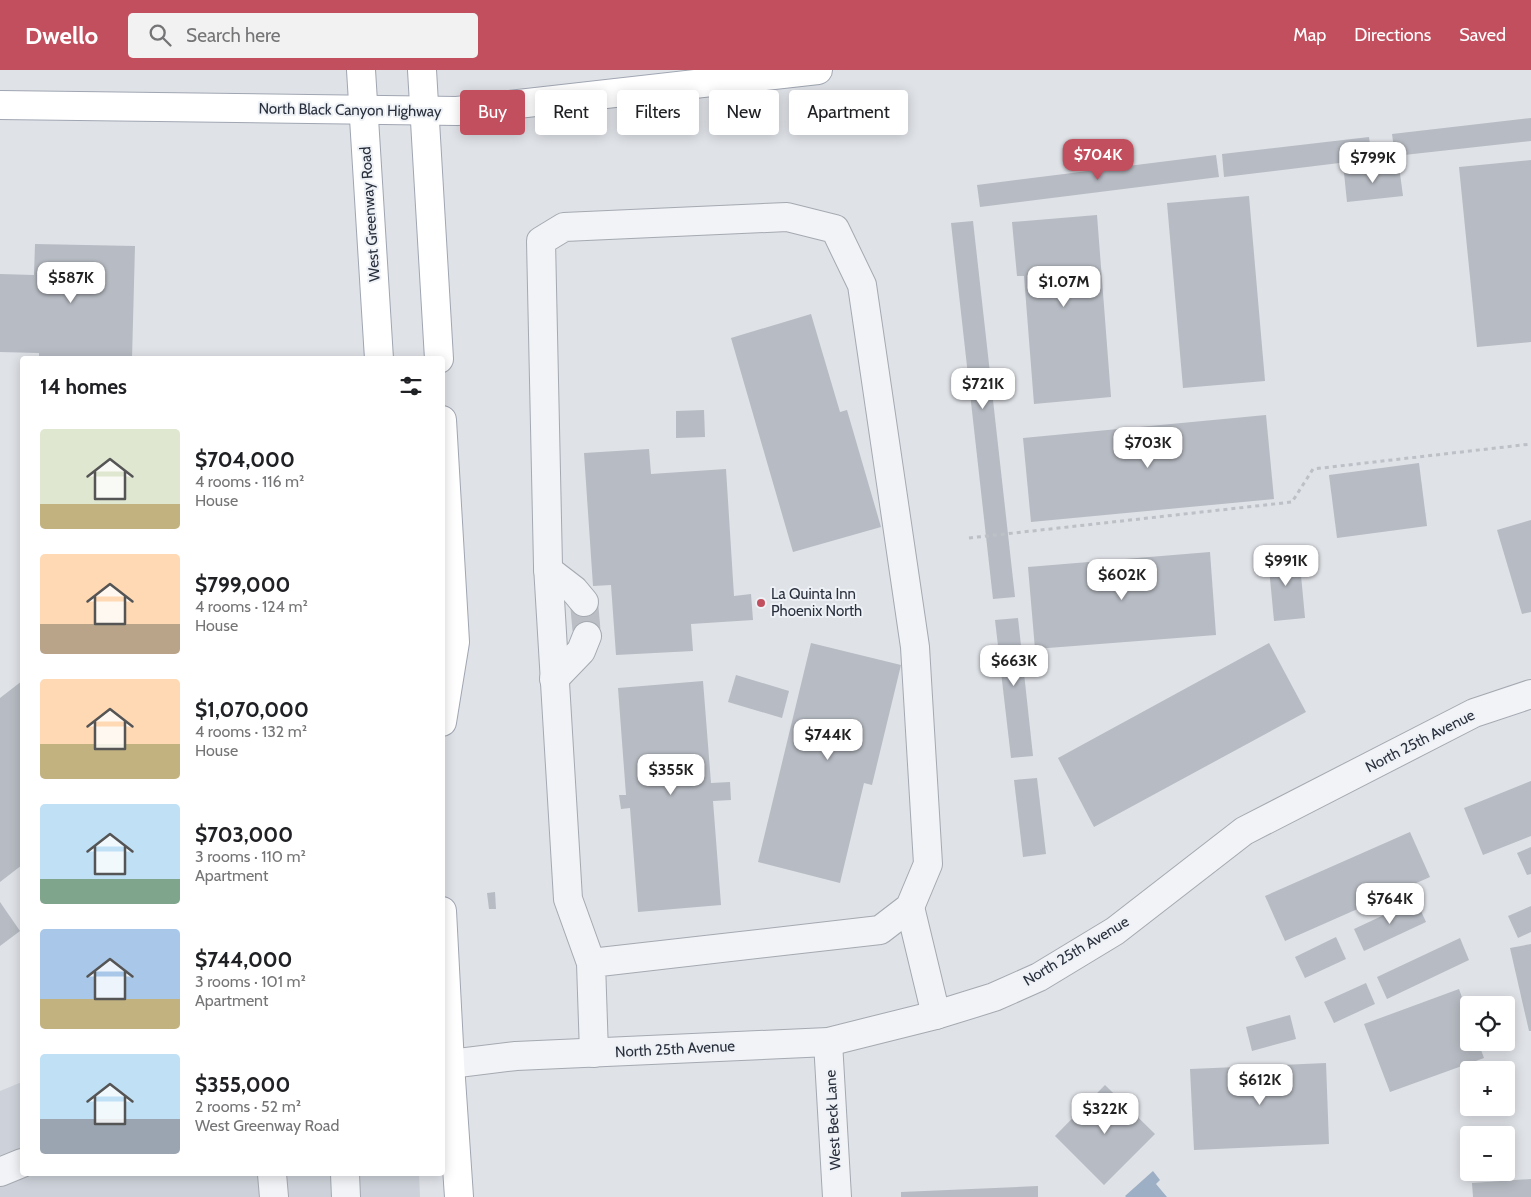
<!DOCTYPE html>
<meta charset="utf-8">
<style>
:root{--surface:#fff;--page:#f2f2f2;--text:#202124;--muted:#757577;--accent:#c14f5e}
body{margin:0;font-family:Cabin,sans-serif;background:var(--page);color:var(--text);height:100vh;display:flex;flex-direction:column;font-size:19px;white-space:nowrap}
*{box-sizing:border-box;margin:0}
p{font-size:16px;color:var(--muted)}
.icon{flex:none;width:28px;height:28px;fill:none;stroke:currentColor;stroke-width:2;stroke-linecap:round;stroke-linejoin:round}
.map{position:relative;flex:1;overflow:hidden}
.sheet{position:absolute;left:20px;top:286px;width:425px;height:820px;display:flex;flex-direction:column;background:var(--surface);border-radius:5px;box-shadow:0 2px 12px #0003}
.sheet>*{flex:none}
.banner{position:absolute;left:460px;top:20px;width:475px;height:45px;display:flex;gap:10px}
.buttons{position:absolute;left:1460px;top:926px;display:grid;gap:10px}
.buttons a{display:grid;place-items:center;width:55px;height:55px;border-radius:5px;background:var(--surface);box-shadow:0 2px 12px #0003;font-size:25px}
.price{position:absolute;translate:-50% -42px;padding:0 11px;border-radius:10px;background:#fff;color:#222;font-size:16px;line-height:32px;filter:drop-shadow(0 1px 2px #0008)}
.price::after{content:'';position:absolute;left:50%;top:30px;width:15px;height:11px;margin-left:-8px;background:inherit;clip-path:polygon(0 0,100% 0,50% 100%)}
.price.selected{background:var(--accent);color:#fff}
ul{padding:0;list-style:none}
li{display:flex;align-items:center;gap:15px;height:125px;padding:0 20px}
li span{display:grid;place-items:center;flex:none;width:140px;height:100px;border-radius:5px;color:#555}
li>.icon{margin-inline-start:auto}
span .icon{width:60px;height:60px;fill:#fffc;stroke-width:1}
li b{font-size:21px}
h2{display:flex;justify-content:space-between;align-items:center;height:60px;padding:0 20px;font-size:21px}
.tag{padding:0 18px;border-radius:5px;background:var(--surface);box-shadow:0 2px 12px #0003;font-size:18px;line-height:45px}
.tag.selected{background:var(--accent);color:#fff}
header{display:flex;align-items:center;gap:30px;box-sizing:border-box;height:70px;padding:0 25px;background:var(--accent);color:#fff}
header strong{font-size:24px}
nav{display:flex;gap:28px;margin-inline-start:auto;font-size:18px}
.search{width:350px;height:45px;background:var(--page);display:flex;align-items:center;gap:12px;box-sizing:border-box;padding:0 18px;border-radius:5px;color:var(--muted);font-size:19px}
.map>svg:first-child{display:block}
</style>
<header>
<strong>Dwello</strong>
<div class="search"><svg class="icon" aria-label="search" viewBox="0 0 24 24"><circle cx="10" cy="10" r="6"/><path d="M15 15l6 6"/></svg>Search here</div>
<nav><a>Map</a><a>Directions</a><a>Saved</a></nav>
</header>
<div class="map">
<svg width="1531" height="1127" viewBox="0 0 1531 1127">
<rect width="100%" height="100%" fill="#dfe2e7"/>
<path fill="#cdd1d9" d="M22,1012v92h397l1,23h-420v-106z"/>
<path fill="#9dafc4" d="M1153,1101l7,9 -4,4 11,13h-41l-1,-1z"/>
<g fill="#b7bbc3">
<path d="M1531,48v23l-136,15 -3,-22z"/>
<path d="M1369,67l3,22 -148,18 -2,-23z"/>
<path d="M1216,85l3,22 -239,30 -3,-22z"/>
<path d="M1531,90v182l-54,5 -18,-180z"/>
<path d="M1399,96l4,30 -56,6 -3,-29z"/>
<path d="M1249,126l16,185 -82,7 -16,-185z"/>
<path d="M1097,145l14,182 -77,7 -10,-128h-7l-5,-54z"/>
<path d="M973,151l42,376 -22,2 -42,-376z"/>
<path d="M35,174l100,2 -3,113h-93v-6l-39,-1v-78l34,1z"/>
<path d="M811,244l29,98 7,-2 34,117 -88,25 -62,-214z"/>
<path d="M704,340l1,27 -29,1v-27z"/>
<path d="M1266,345l8,84 -243,23 -8,-84z"/>
<path d="M649,379l2,25 75,-5 8,127 17,-2 2,26 -62,4 2,27 -77,4 -5,-70 -18,1 -9,-133z"/>
<path d="M1419,393l8,63 -90,12 -8,-63z"/>
<path d="M1531,450v92l-9,2 -25,-84z"/>
<path d="M1210,482l6,83 -181,14 -7,-82z"/>
<path d="M1299,484l6,64 -31,3 -6,-64z"/>
<path d="M1018,548l15,138 -22,2 -16,-138z"/>
<path d="M811,573l90,22 -29,120 -8,-2 -24,100 -82,-21z"/>
<path d="M1269,573l37,69 -212,115 -36,-69z"/>
<path d="M736,605l53,16 -7,27 -54,-16z"/>
<path d="M22,611v184l-22,17v-184z"/>
<path d="M703,611l8,102 19,-1 1,18 -18,1 8,104 -83,7 -8,-104 -9,1 -2,-14h7l-8,-107z"/>
<path d="M1037,708l9,76 -23,3 -9,-77z"/>
<path d="M1531,711v55l-48,19 -19,-47z"/>
<path d="M1410,762l20,45 -145,64 -20,-45z"/>
<path d="M1531,777v27l-4,1 -10,-22z"/>
<path d="M495,822l1,17h-7l-2,-16z"/>
<path d="M1416,830l10,22 -62,29 -10,-22z"/>
<path d="M0,832l20,29 -20,15z"/>
<path d="M1531,836v26l-13,6 -10,-22z"/>
<path d="M1336,867l10,22 -41,19 -10,-21z"/>
<path d="M1460,868l9,22 -82,39 -10,-22z"/>
<path d="M1531,874v87h-2l-19,-83z"/>
<path d="M1366,913l9,21 -41,19 -10,-21z"/>
<path d="M1459,919l10,28v25h9l6,16 -94,34 -26,-68z"/>
<path d="M1290,945l6,24 -44,12 -6,-24z"/>
<path d="M1326,993l3,81 -135,6 -4,-81z"/>
<path d="M1105,1015l50,49 -51,51 -49,-49z"/>
<path d="M1531,1109v18h-58l-1,-14z"/>
<path d="M1038,1116v11h-137v-5z"/>
</g>
<g fill="none" stroke-linecap="round" stroke-linejoin="round">
<path stroke="#bbbec5" stroke-width="28" stroke-dasharray="28 14" stroke-linecap="butt" d="M584,532l3,34"/>
<g stroke="#a5a9b1" stroke-width="30">
<g id="minor">
<path d="M548,500l26,20 10,12"/>
<path d="M554,609l27,-28 6,-15"/>
<path d="M910,837l26,108"/>
<path d="M591,893l289,-33 30,-23 18,-43 -13,-217 -53,-362 -27,-56 -48,-12 -223,10 -23,14 7,325 20,333 23,64 3,90"/>
<path d="M828,972l9,155"/>
<path d="M450,994l66,-8 312,-14 108,-27 58,-18 45,-20 76,-46 129,-100 230,-118 57,-19"/>
<path d="M0,1102l22,-9"/>
<path d="M272,1104l2,23"/>
<path d="M345,1104l1,23"/>
</g>
</g>
<g stroke="#a0a6b2" stroke-width="30">
<g id="major">
<path d="M361,0l18,289"/>
<path d="M422,0l17,289"/>
<path d="M0,35l457,6 361,-41"/>
<path d="M442,350l13,222 -13,80"/>
<path d="M442,841l8,153 9,133"/>
</g>
</g>
<path stroke="#bdc0c6" stroke-width="3" stroke-dasharray="4 4" stroke-linecap="butt" d="M969,468l323,-36 21,-33 218,-25"/>
<use href="#minor" stroke="#f1f3f6" stroke-width="28"/>
<use href="#major" stroke="#fff" stroke-width="28"/>
</g>
<circle fill="#c14f5e" stroke="#eef1f5" stroke-width="2" cx="761" cy="533" r="5"/>
<g text-anchor="middle" stroke-width="4" stroke-linejoin="round" paint-order="stroke">
<g font-size="15" fill="#29303d" stroke="#eef1f5">
<text transform="translate(350 40) rotate(1)" y="5">North Black Canyon Highway</text>
<text transform="translate(370 144) rotate(-94)" y="5">West Greenway Road</text>
<text transform="translate(1420 671) rotate(-27)" y="5">North 25th Avenue</text>
<text transform="translate(1076 881) rotate(-31)" y="5">North 25th Avenue</text>
<text transform="translate(675 979) rotate(-3)" y="5">North 25th Avenue</text>
<text transform="translate(833 1050) rotate(-93)" y="5">West Beck Lane</text>
</g>
<g font-size="15" fill="#29303d" stroke="#eef1f5" text-anchor="start">
<text x="771" y="529">La Quinta Inn<tspan x="771" dy="17">Phoenix North</tspan></text>
</g>
</g>
</svg>
<div class="buttons">
<a><svg class="icon" aria-label="locate" viewBox="0 0 24 24"><circle cx="12" cy="12" r="6"/><path d="M12 2v4M12 18v4M2 12h4M18 12h4"/></svg></a>
<a>+</a>
<a>−</a>
</div>
<b class="price selected" style="left:1098px;top:111px">$704K</b>
<b class="price" style="left:1373px;top:114px">$799K</b>
<b class="price" style="left:71px;top:234px">$587K</b>
<b class="price" style="left:1064px;top:238px">$1.07M</b>
<b class="price" style="left:983px;top:340px">$721K</b>
<b class="price" style="left:1148px;top:399px">$703K</b>
<b class="price" style="left:1286px;top:517px">$991K</b>
<b class="price" style="left:1122px;top:531px">$602K</b>
<b class="price" style="left:1014px;top:617px">$663K</b>
<b class="price" style="left:828px;top:691px">$744K</b>
<b class="price" style="left:671px;top:726px">$355K</b>
<b class="price" style="left:1390px;top:855px">$764K</b>
<b class="price" style="left:1260px;top:1036px">$612K</b>
<b class="price" style="left:1105px;top:1065px">$322K</b>
<div class="banner">
<a class="tag selected">Buy</a>
<a class="tag">Rent</a>
<a class="tag">Filters</a>
<a class="tag">New</a>
<a class="tag">Apartment</a>
</div>
<section class="sheet">
<h2>14 homes<svg class="icon" aria-label="filters" viewBox="0 0 24 24"><path d="M4 7h16M4 17h16"/><circle cx="9" cy="7" r="2"/><circle cx="15" cy="17" r="2"/></svg></h2>
<ul>
<li><span style="background:linear-gradient(#dfe7d0 75%,#c2b280 0)"><svg class="icon" aria-label="home" viewBox="0 0 24 24"><path d="M3 11l9-7 9 7M6 9v11h12V9"/></svg></span><div><b>$704,000</b><p>4 rooms · 116 m²</p><p>House</p></div></li>
<li><span style="background:linear-gradient(#ffd9b3 70%,#b9a48a 0)"><svg class="icon" aria-label="home" viewBox="0 0 24 24"><path d="M3 11l9-7 9 7M6 9v11h12V9"/></svg></span><div><b>$799,000</b><p>4 rooms · 124 m²</p><p>House</p></div></li>
<li><span style="background:linear-gradient(#ffd9b3 65%,#c2b280 0)"><svg class="icon" aria-label="home" viewBox="0 0 24 24"><path d="M3 11l9-7 9 7M6 9v11h12V9"/></svg></span><div><b>$1,070,000</b><p>4 rooms · 132 m²</p><p>House</p></div></li>
<li><span style="background:linear-gradient(#bfe0f5 75%,#7fa58c 0)"><svg class="icon" aria-label="home" viewBox="0 0 24 24"><path d="M3 11l9-7 9 7M6 9v11h12V9"/></svg></span><div><b>$703,000</b><p>3 rooms · 110 m²</p><p>Apartment</p></div></li>
<li><span style="background:linear-gradient(#a9c7e8 70%,#c2b280 0)"><svg class="icon" aria-label="home" viewBox="0 0 24 24"><path d="M3 11l9-7 9 7M6 9v11h12V9"/></svg></span><div><b>$744,000</b><p>3 rooms · 101 m²</p><p>Apartment</p></div></li>
<li><span style="background:linear-gradient(#bfe0f5 65%,#9aa5b1 0)"><svg class="icon" aria-label="home" viewBox="0 0 24 24"><path d="M3 11l9-7 9 7M6 9v11h12V9"/></svg></span><div><b>$355,000</b><p>2 rooms · 52 m²</p><p>West Greenway Road</p></div></li>
</ul>
</section>
</div>
